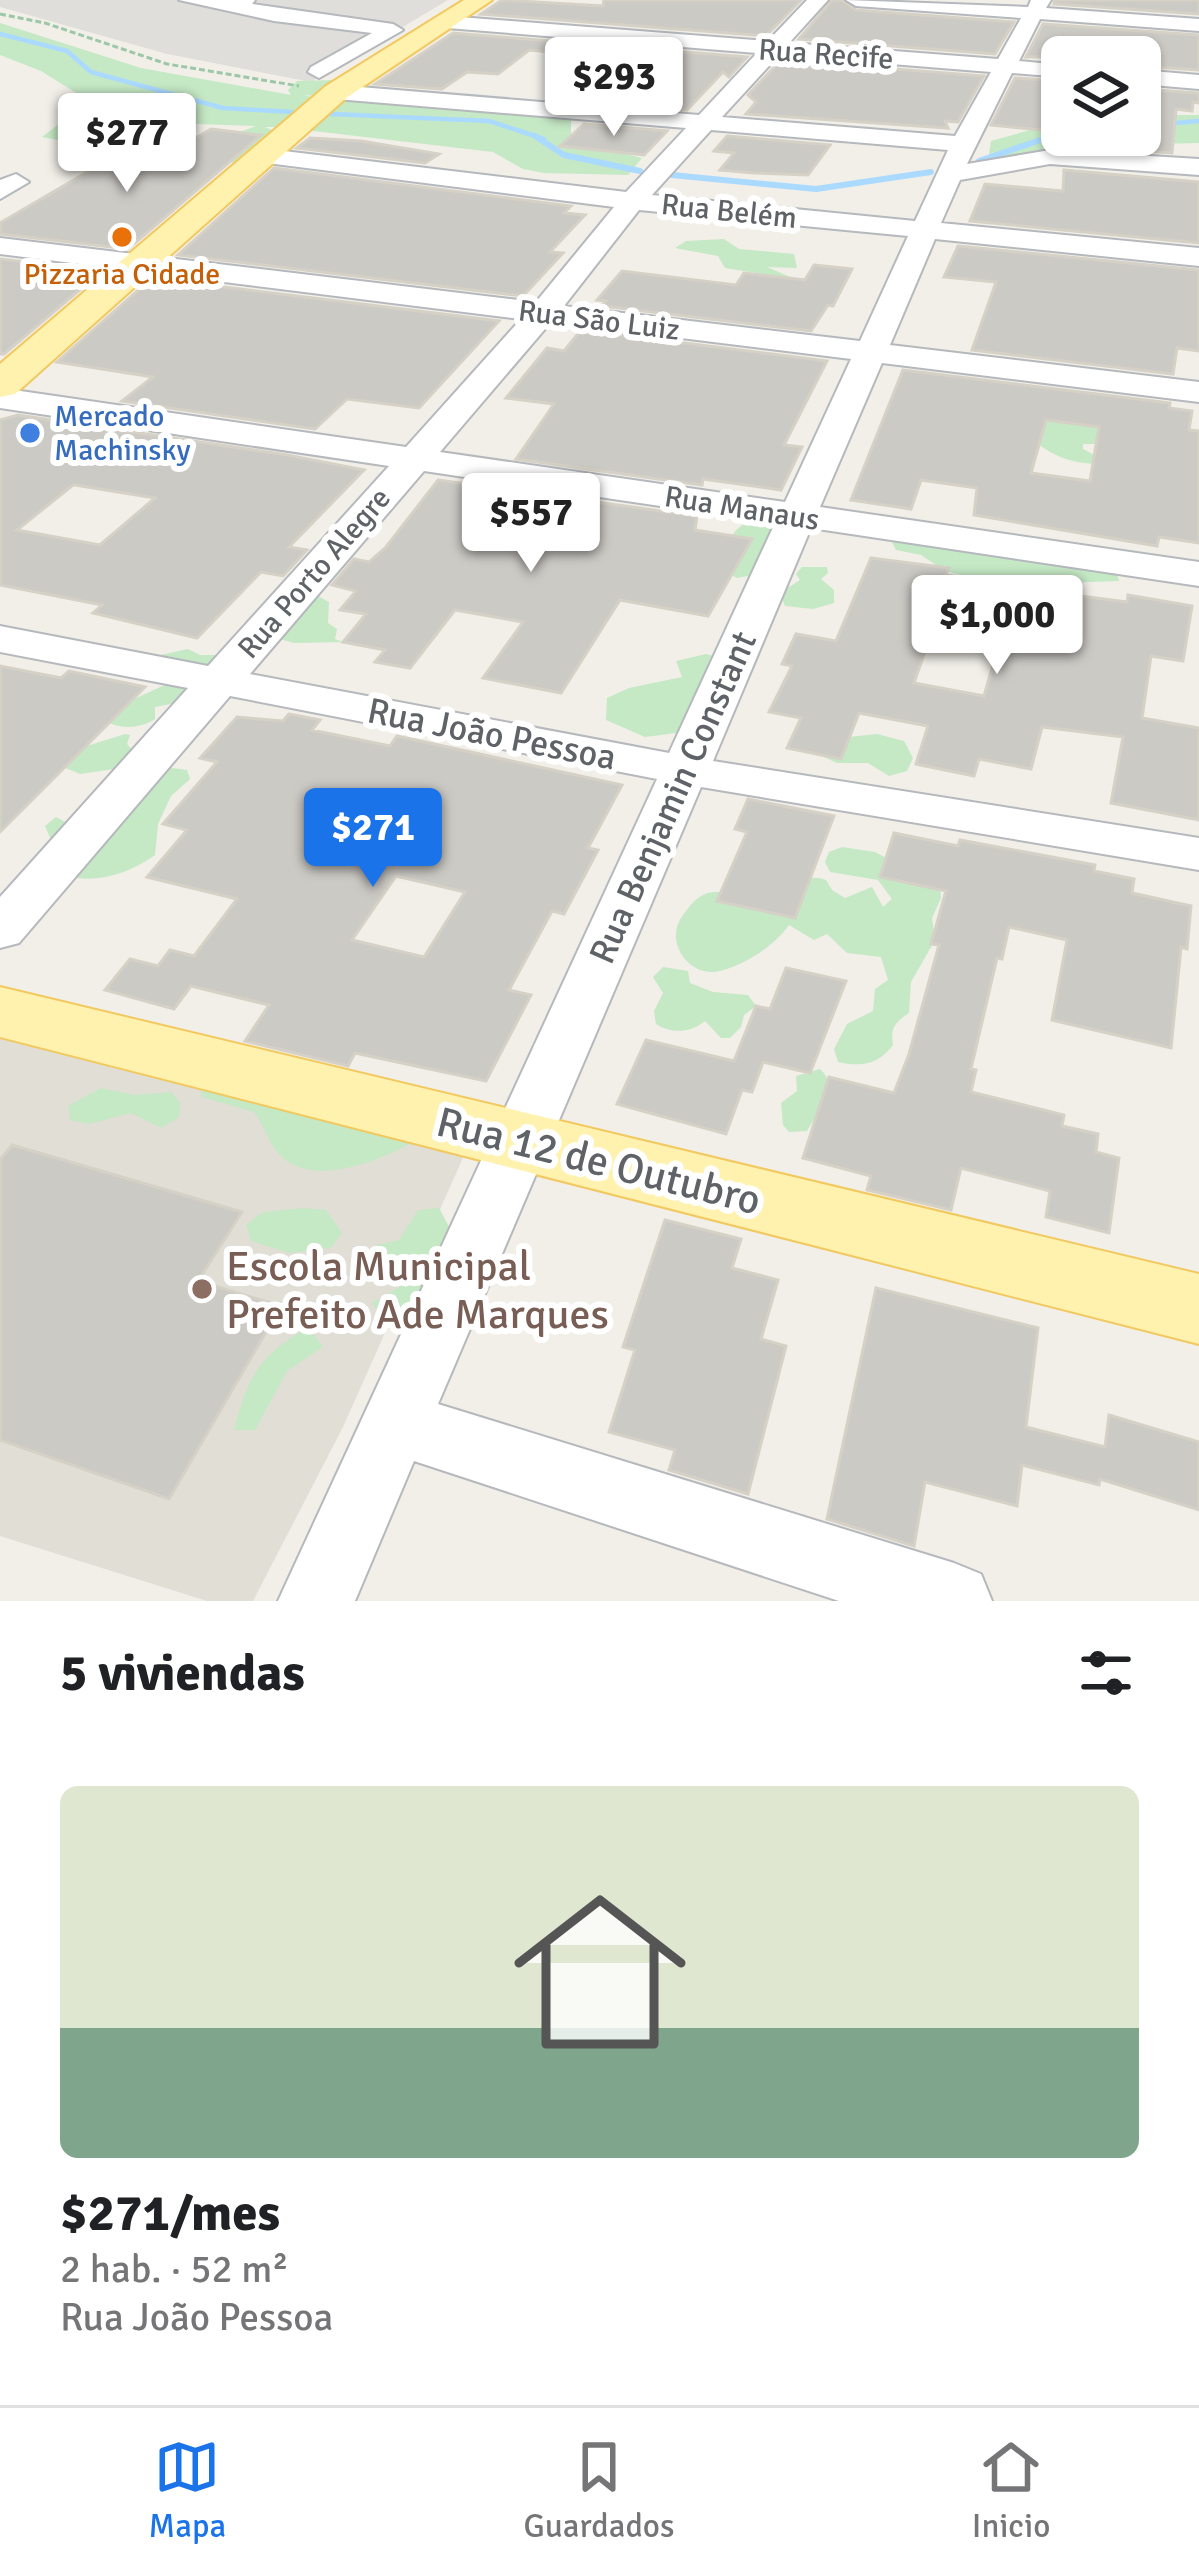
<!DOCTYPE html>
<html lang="es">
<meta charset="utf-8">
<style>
:root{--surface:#fff;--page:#f2f2f2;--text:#202124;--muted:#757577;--line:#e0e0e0;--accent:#1a73e8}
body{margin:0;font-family:Signika,sans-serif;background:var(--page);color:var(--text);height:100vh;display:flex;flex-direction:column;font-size:45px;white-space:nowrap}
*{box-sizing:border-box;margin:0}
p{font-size:39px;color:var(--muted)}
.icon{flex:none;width:66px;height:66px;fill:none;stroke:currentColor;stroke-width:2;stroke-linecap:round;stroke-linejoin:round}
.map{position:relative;height:1601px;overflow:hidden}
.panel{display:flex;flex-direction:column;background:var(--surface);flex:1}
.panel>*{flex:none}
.tools{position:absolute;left:1041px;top:36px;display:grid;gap:24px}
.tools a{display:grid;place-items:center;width:120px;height:120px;border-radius:18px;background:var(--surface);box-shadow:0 3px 9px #0004;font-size:60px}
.price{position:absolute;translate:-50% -102px;padding:0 27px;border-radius:12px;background:#fff;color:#222;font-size:39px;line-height:78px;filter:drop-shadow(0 3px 6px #0008)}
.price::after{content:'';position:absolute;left:50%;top:72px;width:36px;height:27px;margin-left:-18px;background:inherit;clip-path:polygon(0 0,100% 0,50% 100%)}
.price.on{background:var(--accent);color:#fff}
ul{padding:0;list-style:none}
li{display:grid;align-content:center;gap:24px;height:636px;padding:0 60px}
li+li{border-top:3px solid var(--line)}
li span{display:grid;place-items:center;height:372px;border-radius:18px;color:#555}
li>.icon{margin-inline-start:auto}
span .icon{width:216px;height:216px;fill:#fffc;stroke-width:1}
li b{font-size:51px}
h2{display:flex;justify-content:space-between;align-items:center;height:144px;padding:0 60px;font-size:51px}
.tabs{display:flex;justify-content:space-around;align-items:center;height:168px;border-top:3px solid var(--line);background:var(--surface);font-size:33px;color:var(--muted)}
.tabs a{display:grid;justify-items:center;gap:6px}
.tabs .on{color:var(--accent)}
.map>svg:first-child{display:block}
</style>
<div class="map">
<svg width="1199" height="1601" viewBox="0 0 1199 1601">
<rect width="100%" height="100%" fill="#f1efe8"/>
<path fill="#e0deda" d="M0,0h448l-137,82 -144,-28 -167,-47z"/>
<path fill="#e1ded6" d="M0,1035l466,116 -123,276 -90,174h-46l-207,-65z"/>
<g fill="#c5e8c5">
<path d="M0,23l141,45 150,27 -3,-5 9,-9 40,-1 -10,17 -23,-2 11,3 -34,29h-16l9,4 -33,33 -11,-2 26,-25 -16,-5 16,-6 -59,-2c-43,34 -104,22 -155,13l47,-36 -48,-30 -41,-16z"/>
<path d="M343,97l228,19v25l71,17 -14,17 -84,-2 -21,-4 -30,-17 -188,-22z"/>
<path d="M1140,115h59v28l-131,3 -81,21 4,-26 71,-20v14h78z"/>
<path d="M724,239l15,10 55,5 3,14 -30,-1 28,12 -70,-11 -7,-12 -43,-8 11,-7z"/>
<path d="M1002,413l83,9 18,8 2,14h-22v5l17,9 -6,6c-45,-3 -59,-23 -92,-51z"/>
<path d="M778,519l-25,56 -16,3 -13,-7c2,-39 14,-54 54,-52z"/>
<path d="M890,538l225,30 4,13 -59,2 -90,-6 -25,-6 -24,-16 -25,-5z"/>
<path d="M802,567h25l1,6 -7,6 13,11v13l-21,6 -28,-3 -5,-13 20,-13 -4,-6z"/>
<path d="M316,595l13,7 -1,21 9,6 -2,10 8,3 -49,1 -18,-5z"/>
<path d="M188,649l12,6h31l-49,31 5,6 -11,11 -21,4v12c-19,12 -40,10 -58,-3l72,-33 -22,-25z"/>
<path d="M706,654l12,3 -34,75 -39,5 -39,-17 1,-22 22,-10 53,-11 -6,-16z"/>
<path d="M125,734l5,1 -3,9 6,7 -5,16 -48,7 -17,-7 11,-17z"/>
<path d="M877,734l27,7 9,17 -6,13 -18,5 -21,-13h-31l-13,-6 15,-19z"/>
<path d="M172,768l15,2 3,9 -19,17 -13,28 -3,31c-25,18 -57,29 -88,21l-22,-50 11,-9 11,6z"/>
<path d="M842,847l33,5 65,35 1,11 -9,20 3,22 -24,42 -2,31c-14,9 -19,15 -16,32 -15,20 -32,22 -55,17l-4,-13 13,-25 26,-13 2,-22 13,-9 -7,-23 -34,-4 -20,-19 -13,6 -25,-15c-15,21 -44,40 -69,46 -30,7 -55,-27 -39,-53 7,-10 14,-21 27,-25 11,-3 25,2 37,0 29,-3 52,-22 81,-13l6,10 13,8 27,-11 11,20 9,-8 -14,-19 -48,-8 -5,-10 4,-10z"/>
<path d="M663,967l25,4 2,12 23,9 35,3 8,11 -12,9 -3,12 -11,11h-9l-16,-17c-14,12 -34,13 -49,3l-2,-13 9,-18 -10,-16z"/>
<path d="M820,1069c21,19 -1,41 -13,62l-18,1 -6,-7 -2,-22 16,-12 -1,-15z"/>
<path d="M199,1083l220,55c-33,21 -108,53 -141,15 -10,-12 -14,-28 -24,-41l-52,-15z"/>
<path d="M101,1088l34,7 36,-3 9,11 -1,14 -18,11 -30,-15 -42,11 -19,-4 -2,-14z"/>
<path d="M305,1208l21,2 16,23 -11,15 -42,5 -38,-12 -5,-16 17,-13z"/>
<path d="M439,1208l16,30 -33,89c-25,1 -36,-4 -50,-24l29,-17 -24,-25v-16l22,-5 19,-30z"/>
<path d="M303,1330l9,2 11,15 -36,24 -32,59h-21c14,-53 23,-71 69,-100z"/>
</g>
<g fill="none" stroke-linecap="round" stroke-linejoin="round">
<g stroke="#aadaff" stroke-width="4.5">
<path d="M0,34l67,17 24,21 132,36 69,4"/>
<path d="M331,114l158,7 55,18"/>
<path d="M1140,126l59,-5"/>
<path d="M1043,139l19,-6"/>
</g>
<g stroke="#aadaff" stroke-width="6">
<path d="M535,136l29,19 76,16"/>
<path d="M979,161l73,-25"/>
<path d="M672,175l144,14 115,-17"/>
</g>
</g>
<g fill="#cccac5" stroke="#d6d1c6" stroke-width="3" fill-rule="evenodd">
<path d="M502,0l101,6 1,-6h197l-35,36 -285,-22z"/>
<path d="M832,0h10l14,10 158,12 -19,32 -196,-15z"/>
<path d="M1055,0h144v14l-145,-10z"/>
<path d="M1043,24l156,11v35l-59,-4v-9h-114z"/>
<path d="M453,33l294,24 -18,20 -6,-5 -36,38 -80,-7 6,-5 -40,-4 34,-29 -9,-1 9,-7 -78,-7 -31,24 -31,-2 -25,17 -67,-5z"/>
<path d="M781,60l203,16 -26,46 -13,-1 3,7 -202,-14 10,-12 -8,-7z"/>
<path d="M1015,78l47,3v51l-71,-7z"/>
<path d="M1140,89l59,4v10l-6,-1 -1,9 -16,-2 -4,44 -106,-7h74z"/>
<path d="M584,124l83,7 -23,24 -84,-9z"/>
<path d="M211,129l50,6 -133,114 -128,-15v-11l101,-59 18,2 13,-9 33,-1z"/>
<path d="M727,136l103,9 -22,30 -54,-2 -34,-3 14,-17 -20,-2z"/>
<path d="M310,138l51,3 78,13 -14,9 -128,-15z"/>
<path d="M274,168l297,38 -7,7 21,2 -35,37 13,1 -40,43 -345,-41z"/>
<path d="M1064,170l135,12v61l-229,-22 15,-37 78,7z"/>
<path d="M958,246l241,24v81l-22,-3 -4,26 -201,-24 24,-68 -52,-5z"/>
<path d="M0,259l102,12 -98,83h-4z"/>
<path d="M814,265l38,4 -19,37 -5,-1 -17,26 -210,-25 5,-5 -9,-1 25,-29 114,14 8,-12 61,7z"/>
<path d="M152,278l347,43 -80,87 -72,-9 -32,30 -193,-28 31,-24 -96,-15z"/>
<path d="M581,330l246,31 -43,84 18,2 -21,43 -78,-11 -1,6 -186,-26 38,-55 -48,-6 41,-50 17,3z"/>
<path d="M903,370l267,33 -1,5 23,3 -3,19 10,1v112l-40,-6 -2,9 -183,-31 3,-27 -56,-8 -10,29 -60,-9zM1046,420l53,7 -9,54 -59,-8z"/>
<path d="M18,415l269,40 77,15 -75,77 18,3 -24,26 -22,-4 -64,66 -104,-25 9,-8 -102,-20v-165zM73,485h2l80,13 -55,47 -83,-15z"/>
<path d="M438,480l259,36 -2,14 57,9 -44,77 -88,-16 -59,93 -78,-15 40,-56 -68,-12 -45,58 -35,-6 10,-12 -42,-8 23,-28 -26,-4 16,-19 -24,-6 22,-26 15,3 17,-15z"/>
<path d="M871,558l78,10 -3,7 127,20 54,7 1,-7 64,11 -9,55 -32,-5 -9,62 57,10v92l-88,-17 12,-66 -81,-10 -11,42 -52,-10 -5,17 -58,-12 12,-38 -69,-13 -18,46 -54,-11 14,-30 -32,-6 23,-46 -10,-2 14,-30 40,7zM935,622l67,12 -18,62 -70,-13z"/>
<path d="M0,666l61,12 8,-7 76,16 -145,145z"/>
<path d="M289,714l31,6 -8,10 78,16 7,-10 225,49 -34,63 10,2 -34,64 -12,-3 -43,79 22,5 -45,86 -131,-28 -7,13 -103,-25 24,-36 -78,-19 -17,23 -69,-19 25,-31 28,7 12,-16 24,6 43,-57 -90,-22 40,-47 -24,-6 54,-62 -17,-4 37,-41 46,4zM396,876l69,16 -41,65 -72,-17z"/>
<path d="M748,799l86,17 -39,102 -78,-17 30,-69 -12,-3z"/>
<path d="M894,833l64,13 2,-6 135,25 -1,6 40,8 -2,14 59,13 -4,43 -6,-2 -10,101 -119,-28 15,-80 -58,-13 -7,32 -5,-1 -26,111 5,1 -5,22 93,23 -2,11 36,8 -2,18 23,6 -10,75 -63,-16 4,-26 -89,-23 -10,42 -84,-20 4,-14 -68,-18 26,-81 65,16 15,-39 30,-109 -8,-1 15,-53 -66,-14z"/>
<path d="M786,968l60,13 -36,92 -47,-11 -11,30 -10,-2 -16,44 -109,-30 29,-64 88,21 22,-55 14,3z"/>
<path d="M12,1145l230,67 -44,69 83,25 -112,193 -169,-59v-280z"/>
<path d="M665,1220l76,19 -9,29 46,12 -17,59 25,7 -38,148 -79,-24 6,-20 -66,-18 26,-82 -12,-3z"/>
<path d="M876,1288l162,40 -12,99 79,20 4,-32 90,27v68l-99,-31 -1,6 -77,-20 -5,41 -92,-24 -11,64 -87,-27z"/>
</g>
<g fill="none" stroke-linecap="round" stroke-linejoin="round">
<g stroke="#b5b8bc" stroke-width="4">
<g id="minor">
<path d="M179,0h76l-3,4 141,20 10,6 -84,48 -11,-6 3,-5 61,-34 -98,-12z"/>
<path d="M807,0h21l-39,43 209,16 23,-41 -165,-12 -10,-6 182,7 3,-7h20l-5,8 153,11v12l-159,-12 -21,42 43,4v12l-50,-4 -45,91 83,-14 149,9v16l-149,-11 -90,16 -19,43 258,25v18l-264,-27 -45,106 309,37v20l-317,-39 -62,144 379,55v24l-388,-58 -98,233 486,77v32l-498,-83 -263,617 516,159 27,11 11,27h-153l-425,-140 -59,140h-77l379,-822 -427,-83 -211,247 -19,5v-51l188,-209 -188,-36v-26l208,40 181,-200 -389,-58v-20l406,59 115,-128 -521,-65v-16l536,64 78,-95 -355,-45 -12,-7 12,-7 367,44 60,-64 -350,-29 -11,-7 11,-7 363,30 58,-62 -310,-25 -10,-6 10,-6 321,25zM779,55l212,17 -36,64 -233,-19zM711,130l237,20 -33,71 -263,-26zM639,210l269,26 -48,105 -296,-35zM551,322l300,37 -66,143 -345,-50zM424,471l351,52 -106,230 -419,-79z"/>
<path d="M1140,70l59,5v14l-59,-5z"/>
<path d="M16,174l13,8 -29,17v-19z"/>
</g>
</g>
<g stroke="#f2c960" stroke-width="4">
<g id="major">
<path d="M464,0h28l-146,98 -331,296 -15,3v-33l326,-278z"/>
<path d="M0,987l1199,287v70l-1199,-307z"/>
</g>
</g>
<path stroke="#9cc7a9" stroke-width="3" stroke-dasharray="6 3" stroke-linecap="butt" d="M0,14l45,9 122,41 132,22"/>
<use href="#minor" fill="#fff" fill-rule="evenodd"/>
<use href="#major" fill="#fff2af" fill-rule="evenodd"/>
</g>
<circle fill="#e8710a" stroke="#fff" stroke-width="4.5" cx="122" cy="237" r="12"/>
<circle fill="#3f7fe0" stroke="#fff" stroke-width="4.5" cx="30" cy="433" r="12"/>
<circle fill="#8d6e63" stroke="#fff" stroke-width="4.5" cx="202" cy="1289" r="12"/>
<g text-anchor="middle" stroke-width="12" stroke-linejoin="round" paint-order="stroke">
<g font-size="30" fill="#5f6368" stroke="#fff">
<text transform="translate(826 54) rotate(4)" y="10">Rua Recife</text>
<text transform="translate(729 211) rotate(6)" y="10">Rua Belém</text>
<text transform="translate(599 320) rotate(7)" y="10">Rua São Luiz</text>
<text transform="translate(742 508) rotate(9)" y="10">Rua Manaus</text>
<text transform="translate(314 573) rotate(-49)" y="10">Rua Porto Alegre</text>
</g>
<g font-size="30" fill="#c56008" stroke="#fff">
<text x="122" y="284">Pizzaria Cidade</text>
</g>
<g font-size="30" fill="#366cbe" stroke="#fff" text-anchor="start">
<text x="54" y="426">Mercado<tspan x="54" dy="34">Machinsky</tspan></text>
</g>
<g font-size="36" fill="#5f6368" stroke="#fff">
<text transform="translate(492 733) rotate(11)" y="13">Rua João Pessoa</text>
<text transform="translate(672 797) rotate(-66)" y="13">Rua Benjamin Constant</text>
</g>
<g font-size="42" fill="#5f6368" stroke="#fff">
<text transform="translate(599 1160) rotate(14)" y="15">Rua 12 de Outubro</text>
</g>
<g font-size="42" fill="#785e54" stroke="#fff" text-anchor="start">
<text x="226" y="1280">Escola Municipal<tspan x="226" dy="48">Prefeito Ade Marques</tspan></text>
</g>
</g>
</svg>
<div class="tools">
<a><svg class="icon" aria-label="layers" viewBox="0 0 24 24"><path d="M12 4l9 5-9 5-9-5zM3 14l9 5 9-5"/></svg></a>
</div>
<b class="price" style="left:614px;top:139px">$293</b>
<b class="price" style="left:127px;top:195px">$277</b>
<b class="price" style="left:531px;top:575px">$557</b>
<b class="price" style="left:997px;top:677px">$1,000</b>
<b class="price on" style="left:373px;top:890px">$271</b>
</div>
<section class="panel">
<h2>5 viviendas<svg class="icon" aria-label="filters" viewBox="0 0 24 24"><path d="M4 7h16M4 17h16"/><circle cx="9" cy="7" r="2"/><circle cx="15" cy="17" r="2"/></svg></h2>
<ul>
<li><span style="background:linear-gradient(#dfe7d0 65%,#7fa58c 0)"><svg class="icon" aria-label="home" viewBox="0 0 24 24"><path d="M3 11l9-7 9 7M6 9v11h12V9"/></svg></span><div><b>$271/mes</b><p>2 hab. · 52 m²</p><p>Rua João Pessoa</p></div></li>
</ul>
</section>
<nav class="tabs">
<a class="on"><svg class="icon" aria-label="map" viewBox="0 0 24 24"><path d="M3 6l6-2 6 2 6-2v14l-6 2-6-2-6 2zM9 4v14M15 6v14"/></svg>Mapa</a>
<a><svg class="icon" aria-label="saved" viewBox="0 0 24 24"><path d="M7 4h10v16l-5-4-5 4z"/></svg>Guardados</a>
<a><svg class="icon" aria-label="home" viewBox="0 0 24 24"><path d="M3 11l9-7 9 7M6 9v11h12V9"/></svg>Inicio</a>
</nav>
